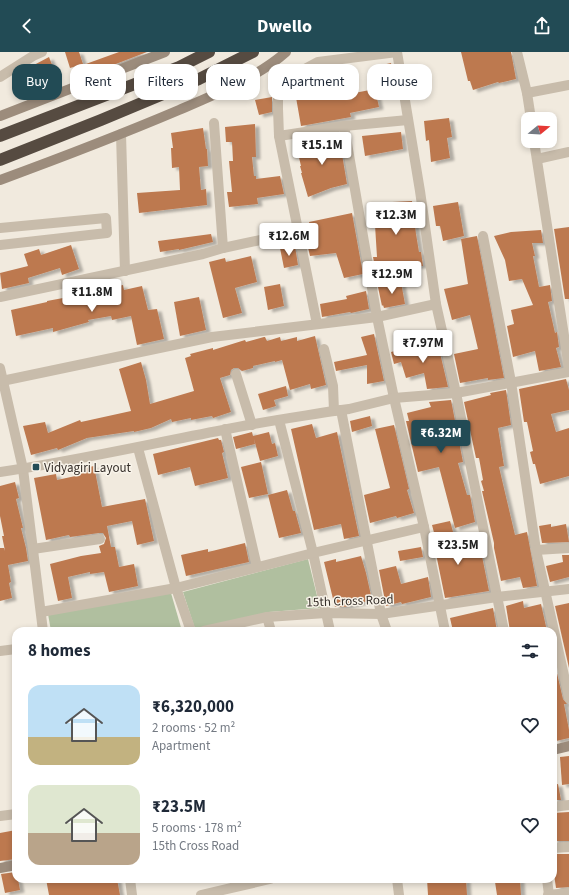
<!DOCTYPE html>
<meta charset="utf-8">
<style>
:root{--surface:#fff;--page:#f6f6f7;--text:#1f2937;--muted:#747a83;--accent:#224b55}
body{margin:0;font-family:"Source Sans 3",sans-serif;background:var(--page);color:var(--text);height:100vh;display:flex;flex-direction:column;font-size:15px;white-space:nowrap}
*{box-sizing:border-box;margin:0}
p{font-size:13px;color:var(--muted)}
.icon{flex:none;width:22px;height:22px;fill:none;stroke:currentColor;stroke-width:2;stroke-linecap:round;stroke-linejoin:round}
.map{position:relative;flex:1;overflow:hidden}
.side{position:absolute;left:12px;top:575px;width:545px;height:256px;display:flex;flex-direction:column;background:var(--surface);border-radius:12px;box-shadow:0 2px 6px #0003}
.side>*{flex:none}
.hud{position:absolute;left:12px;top:12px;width:545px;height:36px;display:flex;gap:8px}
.needle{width:26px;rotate:72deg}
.fabs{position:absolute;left:521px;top:60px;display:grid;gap:8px}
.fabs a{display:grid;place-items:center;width:36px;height:36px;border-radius:8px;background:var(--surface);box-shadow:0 2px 6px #0003;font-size:20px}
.price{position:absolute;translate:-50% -34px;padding:0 9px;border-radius:4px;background:#fff;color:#222;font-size:13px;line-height:26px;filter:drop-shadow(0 1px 2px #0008)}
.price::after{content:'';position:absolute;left:50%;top:24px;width:12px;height:9px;margin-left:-6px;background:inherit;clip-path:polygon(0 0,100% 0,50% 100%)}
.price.active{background:var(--accent);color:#fff}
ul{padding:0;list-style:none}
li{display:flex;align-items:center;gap:12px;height:100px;padding:0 16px}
li span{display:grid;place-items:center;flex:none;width:112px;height:80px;border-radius:12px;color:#555}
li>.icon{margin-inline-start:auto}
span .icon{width:48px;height:48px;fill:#fffc;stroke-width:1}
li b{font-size:17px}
h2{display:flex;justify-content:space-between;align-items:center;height:48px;padding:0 16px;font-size:17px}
.chip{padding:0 14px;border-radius:12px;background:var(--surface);box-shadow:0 2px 6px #0003;font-size:14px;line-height:36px}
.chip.active{background:var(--accent);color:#fff}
header{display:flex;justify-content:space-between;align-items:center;height:52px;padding:0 16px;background:var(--accent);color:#fff;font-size:18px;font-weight:700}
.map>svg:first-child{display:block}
</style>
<header><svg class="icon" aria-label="back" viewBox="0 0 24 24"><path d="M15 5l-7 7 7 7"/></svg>Dwello<svg class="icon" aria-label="share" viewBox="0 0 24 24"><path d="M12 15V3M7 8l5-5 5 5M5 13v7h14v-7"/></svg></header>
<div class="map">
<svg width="569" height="843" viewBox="0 0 569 843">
<defs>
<filter id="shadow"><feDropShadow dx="4.5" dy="2.5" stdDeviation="1" flood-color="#0004"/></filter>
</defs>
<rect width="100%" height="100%" fill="#f1eade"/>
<g fill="#b0bf9f">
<path d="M308,507l12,49 -51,4 -74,17 -12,-37z"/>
<path d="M171,541l11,38h-131l-3,-17z"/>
</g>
<g fill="#bd7950" filter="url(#shadow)">
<path d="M65,0h14l4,12 -13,4z"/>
<path d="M119,0h28l-60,23 -4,-10z"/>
<path d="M461,0h50l5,27 -17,4 -1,-1 -25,8 -3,-9h-2z"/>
<path d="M49,5l7,18 -16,9v1l-13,6 -10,-17z"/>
<path d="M391,11l4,20 -18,4 -4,-20z"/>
<path d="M339,18l5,25 31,-6 4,18 -29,6 1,4 -50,9 -7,-40 30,-8 -1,-4z"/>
<path d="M272,45v15l-13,3 -4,-15z"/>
<path d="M449,66l3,19 -5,1 3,20 -19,4 -2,-22 -3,1 -2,-20z"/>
<path d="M255,72l1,33h-4l2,19h2v3l24,-3 4,18 -27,4 1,6 -29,3 -2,-15h5l-3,-31h4l-1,-19h-6l-1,-15z"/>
<path d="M203,76l3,21h1l1,17 -9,1 2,23 5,-1 1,16 -68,8 -2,-20 43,-3 -1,-23 -7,1 -1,-20h2l-2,-15z"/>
<path d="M401,80l2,17 -38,7 -3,-20z"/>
<path d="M339,84l8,48 -16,4 -23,9 -7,-24h1l-2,-7h1l-4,-17z"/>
<path d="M412,149l4,33 3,18h2l2,14h-18l-29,6 -3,-15h4l-2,-32 -3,-19 20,-4z"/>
<path d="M458,150l6,34 -21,5 -3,-15h-4l-3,-20z"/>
<path d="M352,161l11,61 -19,4 -8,-25 -26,3 -3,-13 4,-1v-2h1l-3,-18z"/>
<path d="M569,175v72h-4l-11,-70z"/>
<path d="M541,178l2,13h-11l3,13h-2l6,31 11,-2 2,16 -4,1 7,31 2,-1 2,15 -3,1 5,19 -22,4 -4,-20 -22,6 -6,-31 7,-2 -3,-14 22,-5 -11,-26 -13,2 -4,-21 -11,-24 17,-4z"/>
<path d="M211,182l2,8 -34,8v-1l-19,3 -2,-11z"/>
<path d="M477,184l27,142 -16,2v-2l-28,5 -6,-29 24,-5 -8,-34 -18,5 -8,-31 24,-5 -7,-45z"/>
<path d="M71,193l8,24 -17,6 -2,-7 -32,10 1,5 -27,6 -2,-16 28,-7 -4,-12 15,-5 2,6z"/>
<path d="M295,194l3,19 -14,3 -4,-20z"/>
<path d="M251,204l6,26 -22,6 7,25 -19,5 -14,-56 16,-4 1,4z"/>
<path d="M401,230l4,22 -21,4 -1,-3 -1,1 -4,-19z"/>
<path d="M280,232l4,22 -16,4 -4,-23z"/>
<path d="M123,233l1,5 18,-4 6,24 9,-1 7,30 -27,6 -6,-29 -19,4 -1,-4 -23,4 1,2 -36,10v-4l-37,8 -5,-26 36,-8v-1l16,-3v-1z"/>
<path d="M366,239l3,18 -18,4 -1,-1 -28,5 -2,-13 27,-5 -1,-3z"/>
<path d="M199,245l7,33 -26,6 -6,-34z"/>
<path d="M374,282l10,47 -17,3v-19l-31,6 -2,-9 33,-7 -6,-18z"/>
<path d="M315,284l11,49 -15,4 -1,-5 -20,6 -8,-30 -7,2v-1l-22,5v2l-11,3 -4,-3h-4l-3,2 -1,5 -10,3 11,34 -18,6 -1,-2 -21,4v-2l-19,4 -1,-3 -20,9 -17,4v-1l-47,7 -29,12 -1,-2 -26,7 -8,-29 22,-4 3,11 32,-13 1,2 50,-11 -12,-42 22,-7 5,18 4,24 44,-13 -9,-33 6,-2 -1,-2 23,-6v2l32,-10 1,2 18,-5h1l2,4 13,-4 1,4 16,-4v4z"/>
<path d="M437,288l11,47 -21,2 -3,-16 -18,5 -5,-16 -7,2 -3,-12z"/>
<path d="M566,327l3,11v20l-18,4 5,18 13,-4v48l-29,8 -5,-20h-2l-3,-12 3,-1 -6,-29h-3l-5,-33z"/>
<path d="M286,334l2,10 -14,4 2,6 -13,4 -5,-16z"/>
<path d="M506,338l5,35 -13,3 6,38 -5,1 16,68 12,-3 10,54 -14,2 -3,-11 -19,4 -7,-33v-5l-12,-52h2l-3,-10 2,-1 -4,-22h-3l-12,-56 27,-7 -1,-2z"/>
<path d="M451,348l12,62 -5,1 9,32h3l5,27 -20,6 -16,-61 -21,5 -12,-51h3l-2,-8 24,-6 -2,-5z"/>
<path d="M370,364l2,10 -20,6 -2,-11z"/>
<path d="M312,372l4,14 21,-6 22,104 -15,3 -3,-15 -27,6 -23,-101z"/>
<path d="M394,373l15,64 -2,1 7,23 -17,5 -1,-2 -26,7 -6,-28 26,-7 -15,-59z"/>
<path d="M252,380l1,4 16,-4 3,12 3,-1 3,13 -18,5 -6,-22 1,5 -19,5 -3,-12z"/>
<path d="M218,386l1,2h2l3,12 -2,1 6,25 -33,8 -5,-19 -32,8 -5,-21z"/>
<path d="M261,410l7,32 -19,4 -8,-31z"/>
<path d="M94,414l8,41 43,-8 9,42 -17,4 -5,-24 -25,5 4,21h4l4,20 15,-3 4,22 -29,6 -5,-20 -14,2v-2l-22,5 4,21 -14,3 -8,-37 31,-8 20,-3 -2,-7 5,-2 2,-6 -3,-5h-4l-29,4 -1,-2 -23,5 -12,-62 22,-4 1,6 23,-5 -1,-6z"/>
<path d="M15,430l4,16 -3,1 7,29h-2l5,20 2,13 -20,4 3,17 -2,1 3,15 -12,3v-53h4l1,3 -3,-15h2l-4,-20v-30z"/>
<path d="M287,438l6,21h2l6,22 -22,5 -11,-43z"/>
<path d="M450,469l5,18 -4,1 5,18 25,-7 8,40 -44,7 -11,-54h3l-5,-19z"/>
<path d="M551,472v3l15,-3 3,18 -27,1 -3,-17z"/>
<path d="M245,491l4,19 -63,14 -5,-21 27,-6v3z"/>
<path d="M421,495l2,10 -23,4 -2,-10z"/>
<path d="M562,503h7v22l-19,5 -4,-16 17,-4z"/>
<path d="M361,504l5,17 6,27 -28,7h-9l-11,-45 12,-3v3z"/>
<path d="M396,514l5,18 27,-7 3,20 -29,7 -1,-2 -15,4 -7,-36z"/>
<path d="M523,549l1,7 17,-4 6,27h-12l-1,-3 -12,3h-12l-4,-25z"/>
<path d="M569,551v65l-14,-62z"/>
<path d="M493,556l4,23h-44l-3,-13z"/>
<path d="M553,604l10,43 4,5h-3l5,26v8l-13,3 -1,-3 -2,1z"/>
<path d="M569,704v28l-7,1 -2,-28z"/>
<path d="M558,732l3,16h-8v-15z"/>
<path d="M569,760v29h-16v-28z"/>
<path d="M16,778v29l-16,2v-28z"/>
<path d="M553,802h16v33l-13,1 -2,-14 1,-1z"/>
<path d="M16,820v7h2l2,11 -15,3 -4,-19z"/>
<path d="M46,827h71l3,16h-71z"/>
<path d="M427,827h39l1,16h-39z"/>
<path d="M498,827h22l1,16h-24l-2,-13 3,-1z"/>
</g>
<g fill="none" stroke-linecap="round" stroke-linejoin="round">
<g stroke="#c8bcab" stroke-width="10">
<path d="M397,0l23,139 16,113"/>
<path d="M517,0l10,41 4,26"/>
<path d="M0,25l33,-21 9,-4"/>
<path d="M527,41l42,-8"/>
<path d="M214,71l9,125"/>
<path d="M344,74l33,191 17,81 30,129 21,104"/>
<path d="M121,82l4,137"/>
<path d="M279,84l65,-10 64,-6"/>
<path d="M534,89l35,227"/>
<path d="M537,107l32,-7"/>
<path d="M0,176l106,-10 1,15 -107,12"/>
<path d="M483,184l28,146 25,168 33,148"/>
<path d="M0,245l203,-43 20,-6 75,-16"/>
<path d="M317,272l-38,-188 -1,-27v-20l12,-12 28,-15 79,-10"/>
<path d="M324,297l9,37 1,25"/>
<path d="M0,316l23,101 20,162"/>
<path d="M236,322l16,51"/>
<path d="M2,329l210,-44 165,-20 59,-13 20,89 48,238"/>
<path d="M341,358l40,204 6,17"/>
<path d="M279,368l34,133 17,78"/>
<path d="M225,377l32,138"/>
<path d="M138,396l38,140 15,43"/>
<path d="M0,420c75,-11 149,-28 223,-42 37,-8 74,-13 111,-19l15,-2 45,-11 62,-5 113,-21"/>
<path d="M33,497l67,-10"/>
<path d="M536,498l33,-2"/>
<path d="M41,560l135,-24 137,-35 111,-26"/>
<path d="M267,565l4,14"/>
<path d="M204,579l63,-14 59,-4 55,1 116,-17 72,-8"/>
<path d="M0,599l16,-2"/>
<path d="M553,755l16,-2"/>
<path d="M0,764l16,-2"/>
<path d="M553,796l16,-1"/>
<path d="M130,827l2,16"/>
<path d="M397,827l2,16"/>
<path d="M547,827l2,16"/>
<path d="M201,843l69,-16"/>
<path d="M548,843l21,-2"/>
</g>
<g stroke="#9c8c7c" stroke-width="10">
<path d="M0,64l165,-64"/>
<path d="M0,128c60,-22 120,-45 179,-70 35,-15 79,-33 107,-58"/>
<path d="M553,698l16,-4"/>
<path d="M0,816l16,-3"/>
</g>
<g stroke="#564b41" stroke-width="12">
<path d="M0,84l179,-69 30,-15"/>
<path d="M0,108l101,-40 98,-41 54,-27"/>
</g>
</g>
<rect fill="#224b55" stroke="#f9f4ea" stroke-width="1.5" x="32" y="411" width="8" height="8" rx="2"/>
<g text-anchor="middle" stroke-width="3" stroke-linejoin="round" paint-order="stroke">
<g font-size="13" fill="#362f2a" stroke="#f9f4ea" text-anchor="start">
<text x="44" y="420">Vidyagiri Layout</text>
</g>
<g font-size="13" fill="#362f2a" stroke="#f9f4ea">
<text transform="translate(350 548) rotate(-2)" y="5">15th Cross Road</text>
</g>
</g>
</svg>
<div class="fabs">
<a><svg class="needle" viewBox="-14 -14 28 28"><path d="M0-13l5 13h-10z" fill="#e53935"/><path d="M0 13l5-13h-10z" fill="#747a83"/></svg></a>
</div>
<b class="price" style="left:322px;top:114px">₹15.1M</b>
<b class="price" style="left:396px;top:184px">₹12.3M</b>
<b class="price" style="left:289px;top:205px">₹12.6M</b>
<b class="price" style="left:392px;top:243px">₹12.9M</b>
<b class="price" style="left:92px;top:261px">₹11.8M</b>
<b class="price" style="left:423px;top:312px">₹7.97M</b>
<b class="price active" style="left:441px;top:402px">₹6.32M</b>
<b class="price" style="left:458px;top:514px">₹23.5M</b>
<div class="hud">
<a class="chip active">Buy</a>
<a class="chip">Rent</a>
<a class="chip">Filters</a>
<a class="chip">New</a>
<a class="chip">Apartment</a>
<a class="chip">House</a>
</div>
<section class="side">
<h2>8 homes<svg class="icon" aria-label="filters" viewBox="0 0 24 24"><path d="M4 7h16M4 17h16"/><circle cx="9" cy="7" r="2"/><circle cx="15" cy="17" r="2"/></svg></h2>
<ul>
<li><span style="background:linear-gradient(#bfe0f5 65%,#c2b280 0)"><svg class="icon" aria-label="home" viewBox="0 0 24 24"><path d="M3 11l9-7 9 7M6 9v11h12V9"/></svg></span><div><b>₹6,320,000</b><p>2 rooms · 52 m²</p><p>Apartment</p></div><svg class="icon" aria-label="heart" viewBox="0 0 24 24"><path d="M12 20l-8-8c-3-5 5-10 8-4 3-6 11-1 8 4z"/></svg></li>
<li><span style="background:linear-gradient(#dfe7d0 60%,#b9a48a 0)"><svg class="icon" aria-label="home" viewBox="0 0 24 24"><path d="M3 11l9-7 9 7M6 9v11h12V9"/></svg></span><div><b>₹23.5M</b><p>5 rooms · 178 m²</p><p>15th Cross Road</p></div><svg class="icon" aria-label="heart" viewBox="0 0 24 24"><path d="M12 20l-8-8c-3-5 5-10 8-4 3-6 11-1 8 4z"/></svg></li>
</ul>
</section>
</div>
